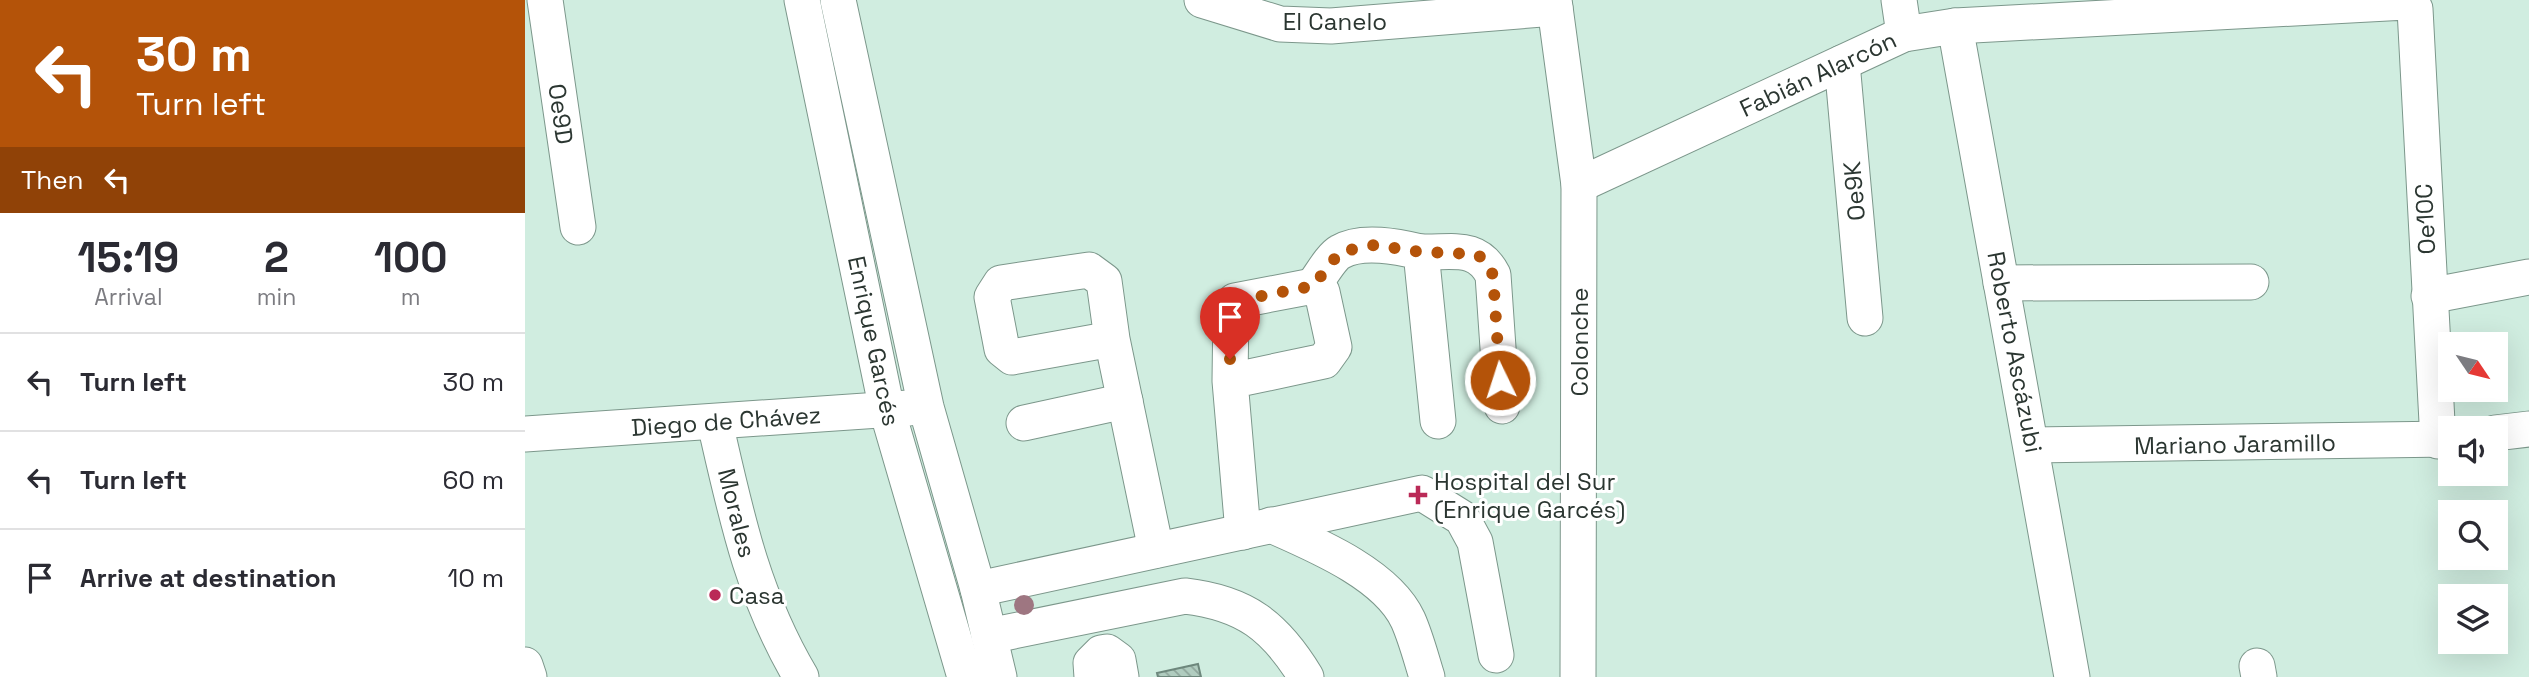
<!DOCTYPE html>
<html lang="en">
<head>
<meta charset="utf-8">
<style>
	:root { --surface:#fff; --page:#f2f2f3; --text:#2b2b33; --muted:#7c7c81; --line:#e1e1e2 }
	body { margin:0; font-family:"Space Grotesk",sans-serif; background:var(--page); color:var(--text); height:100vh; display:flex; flex-direction:column; font-size:26px; white-space:nowrap }
	* { box-sizing:border-box; margin:0 }
	p { font-size:23px; color:var(--muted) }
	.icon { flex:none; width:38px; height:38px; fill:none; stroke:currentColor; stroke-width:2; stroke-linecap:round; stroke-linejoin:round }
	.map { position:relative; flex:1; overflow:hidden }
	.details { display:flex; flex-direction:column; background:var(--surface); width:525px }
	.details>* { flex:none }
	.top-card { background:#b45309; color:#fff; overflow:hidden }
	.needle { width:46px; rotate:125deg }
	.tools { position:absolute; left:1913px; top:332px; display:grid; gap:14px }
	.tools a { display:grid; place-items:center; width:70px; height:70px; border-radius:0px; background:var(--surface); box-shadow:0 7px 28px #0002; font-size:35px }
	.pin { position:absolute; display:grid; place-items:center; width:60px; height:60px; color:#fff; margin:-72px -30px; border-radius:50% 50% 50% 0; rotate:-45deg; box-shadow:0 0 7px #0007 }
	.pin .icon { rotate:45deg }
	.me { position:absolute; width:77px; margin:-38px; rotate:356deg; stroke-linejoin:round; filter:drop-shadow(0 0 5px #0008) }
	.turn { display:flex; align-items:center; gap:24px; height:147px; padding:0 21px; font-size:32px }
	.turn .icon { width:91px; height:91px; stroke-width:2.5 }
	.turn b { display:block; font-size:49px; line-height:60px }
	.then { display:flex; align-items:center; height:66px; padding:0 21px; background:#0003; gap:14px; font-size:26px }
	.eta { display:flex; justify-content:space-evenly; align-items:center; height:119px; text-align:center }
	.eta b { font-size:42px; font-weight:700; line-height:49px }
	ul { padding:0; list-style:none }
	li { display:flex; align-items:center; gap:21px; height:98px; padding:0 21px; border-top:2px solid var(--line) }
	li div { flex:1 }
	li b { display:block; font-size:26px }
	li em { font-style:normal }
	main { display:flex; flex:1; min-height:0 }
	.map>svg:first-child { display:block }
	.building { fill:url(#building-back-hatch); stroke:#6d877c; stroke-width:2 }
	.lines { fill:none; stroke-linecap:round; stroke-linejoin:round }
	.minor-casing { stroke:#7c978b; stroke-width:37 }
	.minor { stroke:#fff; stroke-width:35 }
	.tree { fill:#9e7681 }
	.route { stroke:#b45309; stroke-width:12; stroke-dasharray:0 21.6 }
	.poi-dot { fill:#ba2a57; stroke:#fff; stroke-width:2.5 }
	.labels { text-anchor:middle; dominant-baseline:central; stroke-width:6; stroke-linejoin:round; paint-order:stroke }
	.street-label { font-size:24px; fill:#2b3631; stroke:#fff }
	.poi-label { font-size:24px; fill:#2b3631; stroke:#fff; text-anchor:start }
</style>
</head>
<body>
<main>
<section class="details">
<div class="top-card">
<div class="turn"><svg class="icon" aria-label="left" viewBox="0 0 24 24"><path d="M17 20v-9H6M10 6l-5 5 5 5"/></svg><div><b>30 m</b>Turn left</div></div>
<div class="then">Then<svg class="icon" aria-label="left" viewBox="0 0 24 24"><path d="M17 20v-9H6M10 6l-5 5 5 5"/></svg></div>
</div>
<div class="eta">
<div><b>15:19</b><p>Arrival</p></div>
<div><b>2</b><p>min</p></div>
<div><b>100</b><p>m</p></div>
</div>
<ul>
<li><svg class="icon" aria-label="left" viewBox="0 0 24 24"><path d="M17 20v-9H6M10 6l-5 5 5 5"/></svg><div><b>Turn left</b></div><em>30 m</em></li>
<li><svg class="icon" aria-label="left" viewBox="0 0 24 24"><path d="M17 20v-9H6M10 6l-5 5 5 5"/></svg><div><b>Turn left</b></div><em>60 m</em></li>
<li><svg class="icon" aria-label="arrive" viewBox="0 0 24 24"><path d="M6 21V4h12l-3 4 3 4H6"/></svg><div><b>Arrive at destination</b></div><em>10 m</em></li>
</ul>
</section>
<div class="map">
<svg width="2004" height="677" viewBox="0 0 2004 677">
	<defs>
		<pattern id="building-back-hatch" width="6" height="6" patternUnits="userSpaceOnUse" patternTransform="scale(1.75)"><rect width="6" height="6" fill="#b0ccbf"/><path d="M-1 5l2 2M0 0l6 6M5-1l2 2" fill="none" stroke="#8fa69c"/></pattern>
	</defs>
	<rect width="100%" height="100%" fill="#d0ede0"/>
	<path class="building" d="M 673,664 L 676,677 L 633,677 L 632,673 Z"/>
	<g class="lines">
		<g class="minor-casing">
			<g id="minor">
				<path d="M 20,0 L 53,227"/>
				<path d="M 277,0 L 362,410 L 440,677"/>
				<path d="M 313,0 L 401,407 L 453,589 L 474,677"/>
				<path d="M 677,0 L 755,24 L 806,26 L 1030,8"/>
				<path d="M 1029,0 L 1054,185 L 1053,677"/>
				<path d="M 1374,0 L 1379,34"/>
				<path d="M 1430,26 L 1547,677"/>
				<path d="M 1317,63 L 1340,318"/>
				<path d="M 1054,185 L 1379,34 L 1430,26 L 1881,2 L 1890,9 L 1913,441"/>
				<path d="M 896,252 C 928,253 952,244 968,275 L 977,406"/>
				<path d="M 1476,283 L 1726,282"/>
				<path d="M 788,286 C 795,277 806,257 815,252 C 837,239 874,247 896,252 L 913,421"/>
				<path d="M 1904,296 L 2004,277"/>
				<path d="M 587,339 L 487,357 L 477,349 L 467,297 L 476,283 L 564,270 L 579,281 L 587,339 L 631,550"/>
				<path d="M 705,381 L 799,361 L 809,347 L 797,292 L 788,286 L 710,301 L 706,307 L 705,381 L 718,532"/>
				<path d="M 190,423 C 211,515 227,594 276,677"/>
				<path d="M 499,423 L 600,401"/>
				<path d="M 1970,433 L 2004,429"/>
				<path d="M 0,434 L 384,408"/>
				<path d="M 1507,445 L 1925,439"/>
				<path d="M 746,525 C 789,544 862,574 883,620 C 891,638 896,658 902,677"/>
				<path d="M 453,589 L 897,493 L 937,518 L 950,542 L 971,655"/>
				<path d="M 464,636 L 660,596 C 720,603 750,626 781,677"/>
				<path d="M 0,665 L 4,677"/>
				<path d="M 1732,666 L 1734,677"/>
				<path d="M 567,677 L 566,663 L 576,653 L 582,652 L 593,660 L 596,677"/>
			</g>
		</g>
		<use href="#minor" class="minor"/>
	</g>
	<circle class="tree" cx="499" cy="605" r="10"/>
	<g class="lines">
		<path class="route" d="M 705,359 L 704,314 L 710,301 L 788,286 L 815,252 L 850,245 L 896,252 L 951,254 L 960,260 L 968,275 L 975,380"/>
	</g>
	<g class="poi-dot">
		<path d="M889.5 484.5h7v7h7v7h-7v7h-7v-7h-7v-7h7z"/>
		<circle cx="190" cy="595" r="7"/>
	</g>
	<g class="labels">
		<g class="street-label">
			<text x="810" y="21">El Canelo</text>
			<text transform="translate(1293 74) rotate(-25)">Fabián Alarcón</text>
			<text transform="translate(36 114) rotate(82)">Oe9D</text>
			<text transform="translate(1329 191) rotate(-95)">Oe9K</text>
			<text transform="translate(1900 219) rotate(-93)">Oe10C</text>
			<text transform="translate(349 341) rotate(78)">Enrique Garcés</text>
			<text transform="translate(1054 342) rotate(-90)">Colonche</text>
			<text transform="translate(1490 352) rotate(79)">Roberto Ascázubi</text>
			<text transform="translate(201 421) rotate(-4)">Diego de Chávez</text>
			<text transform="translate(1710 444) rotate(-1)">Mariano Jaramillo</text>
			<text transform="translate(212 513) rotate(76)">Morales</text>
		</g>
		<g class="poi-label">
			<text x="909" y="481">Hospital del Sur<tspan x="909" dy="28">(Enrique Garcés)</tspan></text>
			<text x="204" y="595">Casa</text>
		</g>
	</g>
</svg>
<div class="tools">
<a><svg class="needle" viewBox="-14 -14 28 28"><path d="M0-13l5 13h-10z" fill="#e53935"/><path d="M0 13l5-13h-10z" fill="#7c7c81"/></svg></a>
<a><svg class="icon" aria-label="sound" viewBox="0 0 24 24"><path d="M4 9h4l5-4v14l-5-4H4zM17 9q2 3 0 6"/></svg></a>
<a><svg class="icon" aria-label="search" viewBox="0 0 24 24"><circle cx="10" cy="10" r="6"/><path d="M15 15l6 6"/></svg></a>
<a><svg class="icon" aria-label="layers" viewBox="0 0 24 24"><path d="M12 4l9 5-9 5-9-5zM3 14l9 5 9-5"/></svg></a>
</div>
<div class="pin" style="left:705px;top:359px;background:#d93025"><svg class="icon" aria-label="arrive" viewBox="0 0 24 24"><path d="M6 21V4h12l-3 4 3 4H6"/></svg></div>
<svg class="me" style="left:975px;top:380px" viewBox="-20 -20 40 40"><circle r="17" fill="#b45309" stroke="#fff" stroke-width="3"/><path d="M0-11L8 9 0 5-8 9z" fill="#fff"/></svg>
</div>
</main>
</body>
</html>
